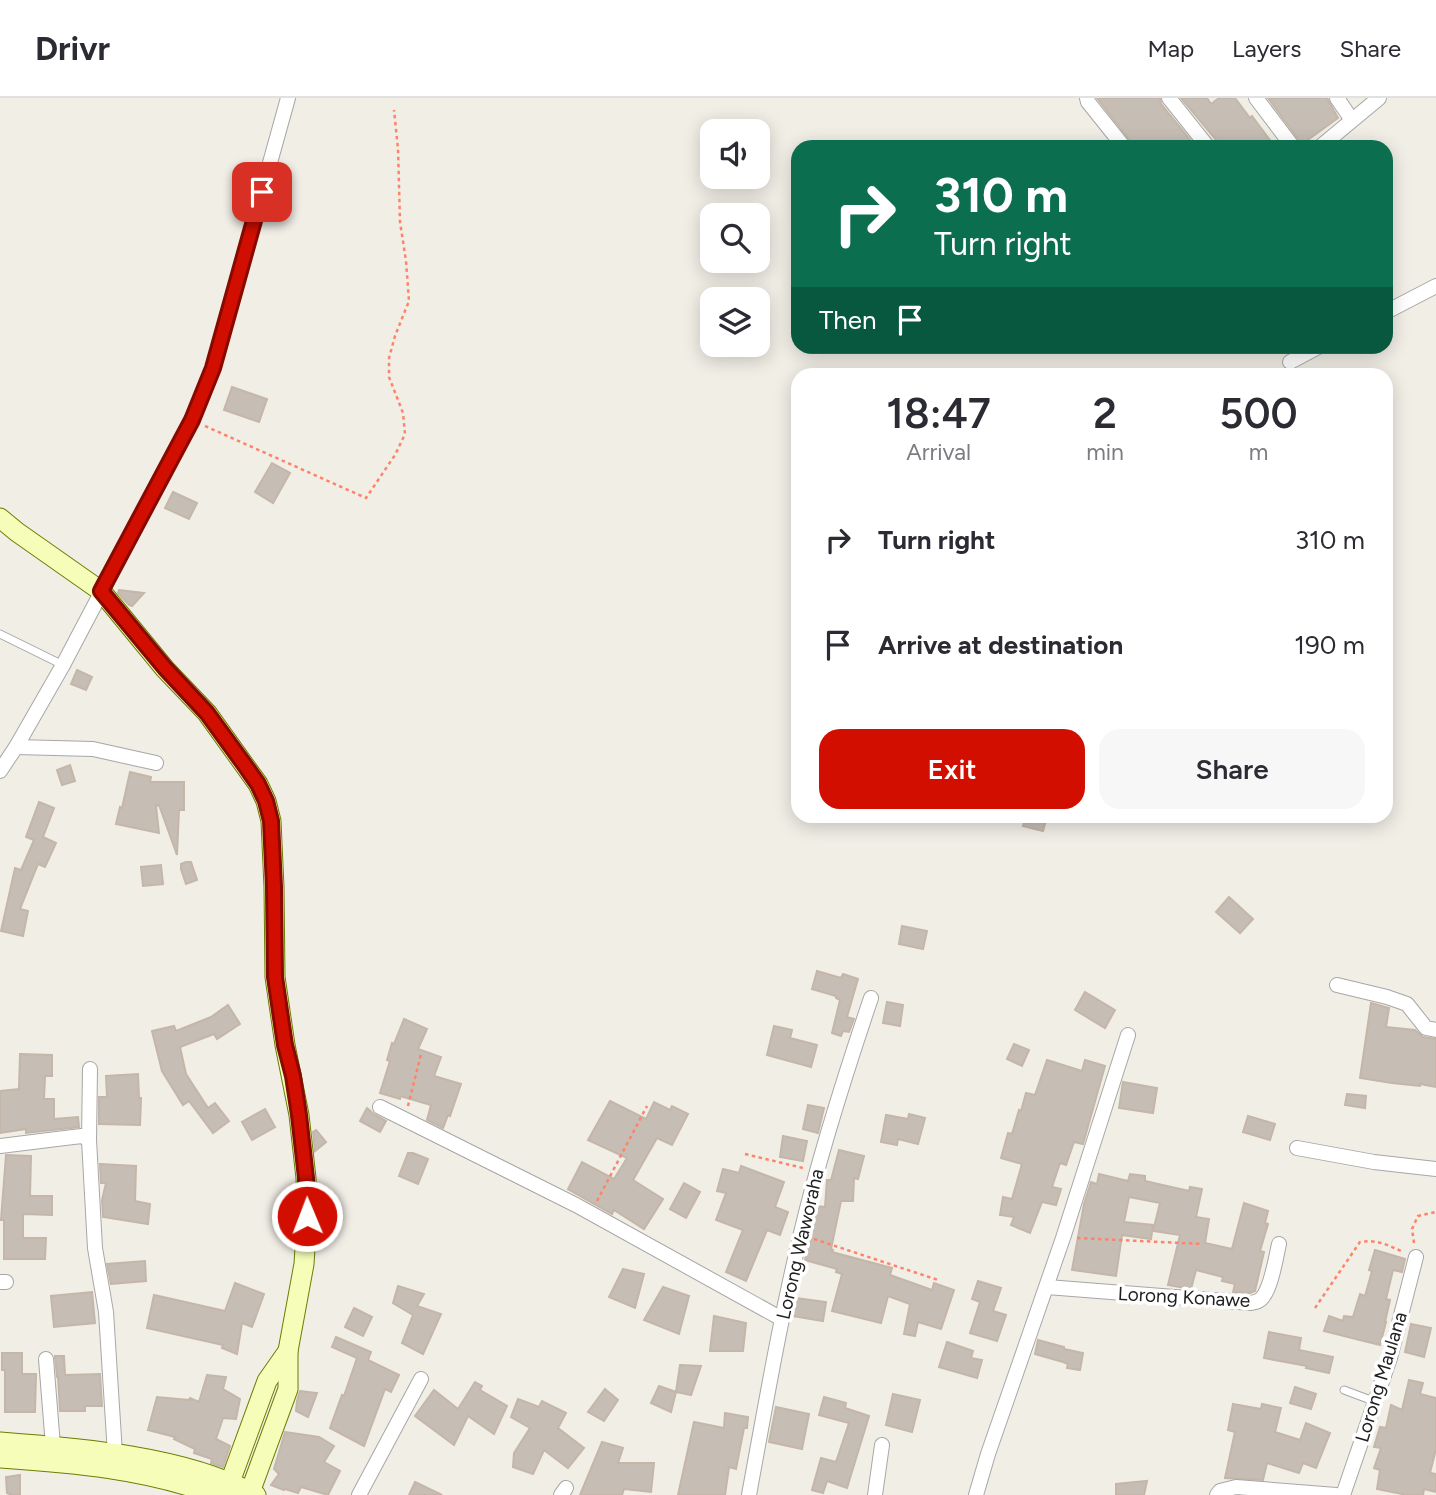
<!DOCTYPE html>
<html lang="en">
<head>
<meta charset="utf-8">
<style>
	:root { --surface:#fff; --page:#f7f7f7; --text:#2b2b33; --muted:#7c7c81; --line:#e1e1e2; --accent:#d10e00 }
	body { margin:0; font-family:Figtree,sans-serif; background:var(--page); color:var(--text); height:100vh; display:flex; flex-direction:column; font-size:26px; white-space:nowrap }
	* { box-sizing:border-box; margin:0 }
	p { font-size:23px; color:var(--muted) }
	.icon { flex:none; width:38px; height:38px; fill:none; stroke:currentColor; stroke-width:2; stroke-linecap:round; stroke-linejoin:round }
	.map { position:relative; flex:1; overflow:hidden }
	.drawer { position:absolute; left:791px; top:270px; width:602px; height:455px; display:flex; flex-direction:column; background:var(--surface); border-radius:21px; box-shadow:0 4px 18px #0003 }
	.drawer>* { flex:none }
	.banner { position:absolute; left:791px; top:42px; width:602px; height:214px; border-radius:21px; box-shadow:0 4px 18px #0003; background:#0b6e4f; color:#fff; overflow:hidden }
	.fabs { position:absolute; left:700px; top:21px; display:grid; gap:14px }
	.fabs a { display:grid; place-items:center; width:70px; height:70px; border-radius:14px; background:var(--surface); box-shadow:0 4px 18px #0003; font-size:35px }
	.pin { position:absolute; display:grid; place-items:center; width:60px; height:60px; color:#fff; margin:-30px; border-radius:14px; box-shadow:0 4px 10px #0006 }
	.me { position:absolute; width:77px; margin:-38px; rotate:359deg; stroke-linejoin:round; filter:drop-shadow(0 0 5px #0008) }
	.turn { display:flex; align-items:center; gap:24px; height:147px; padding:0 28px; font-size:32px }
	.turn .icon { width:91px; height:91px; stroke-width:2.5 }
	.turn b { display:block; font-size:49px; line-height:60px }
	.then { display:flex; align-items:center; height:66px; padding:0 28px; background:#0003; gap:14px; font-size:26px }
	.eta { display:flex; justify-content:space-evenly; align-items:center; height:119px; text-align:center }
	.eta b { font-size:42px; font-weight:600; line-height:49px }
	.cta { display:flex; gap:14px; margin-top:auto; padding:14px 28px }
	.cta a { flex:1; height:80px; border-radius:21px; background:var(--accent); color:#fff; font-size:28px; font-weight:600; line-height:80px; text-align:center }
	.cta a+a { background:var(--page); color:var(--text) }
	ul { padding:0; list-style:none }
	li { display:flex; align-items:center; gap:21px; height:105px; padding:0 28px }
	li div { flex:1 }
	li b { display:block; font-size:26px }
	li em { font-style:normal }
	header { display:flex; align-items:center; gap:42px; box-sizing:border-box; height:98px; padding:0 35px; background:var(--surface); border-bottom:2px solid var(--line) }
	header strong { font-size:33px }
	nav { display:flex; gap:38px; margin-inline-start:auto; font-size:24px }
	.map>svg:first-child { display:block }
	.building { fill:#c6beb5; stroke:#c4b6a8; stroke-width:2 }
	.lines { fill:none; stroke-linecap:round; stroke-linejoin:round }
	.service-casing { stroke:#a7a7a7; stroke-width:9 }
	.minor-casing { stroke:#a7a7a7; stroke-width:16 }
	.secondary-casing { stroke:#697f00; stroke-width:21 }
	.path { stroke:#ff836a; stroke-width:2.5; stroke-dasharray:3.5 3.5; stroke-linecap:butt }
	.service { stroke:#fff; stroke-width:7 }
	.minor { stroke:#fff; stroke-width:14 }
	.secondary { stroke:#f5fdb8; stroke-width:19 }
	.route-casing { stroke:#880900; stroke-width:18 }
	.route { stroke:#d10e00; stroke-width:12 }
	.labels { text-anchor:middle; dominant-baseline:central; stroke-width:7; stroke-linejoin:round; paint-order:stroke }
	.street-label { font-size:19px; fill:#202020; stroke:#fff }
</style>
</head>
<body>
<header>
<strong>Drivr</strong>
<nav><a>Map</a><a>Layers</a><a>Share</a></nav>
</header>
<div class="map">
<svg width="1436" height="1397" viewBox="0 0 1436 1397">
	<rect width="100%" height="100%" fill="#f1eee6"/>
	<g class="building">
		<path d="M 1097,0 L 1160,0 L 1161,6 L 1196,49 L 1135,49 Z"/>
		<path d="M 1181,0 L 1207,0 L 1211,6 L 1219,0 L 1235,0 L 1250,20 L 1252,18 L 1275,49 L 1222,49 Z"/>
		<path d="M 1268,0 L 1327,0 L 1338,20 L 1302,46 Z"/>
		<path d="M 232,289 L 267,301 L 259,324 L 224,312 Z"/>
		<path d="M 272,365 L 290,375 L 273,405 L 255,394 Z"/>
		<path d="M 173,394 L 197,405 L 189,421 L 165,410 Z"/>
		<path d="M 119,492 L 144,495 L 132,508 L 129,507 L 118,495 Z"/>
		<path d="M 77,572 L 92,579 L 86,592 L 71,586 Z"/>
		<path d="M 70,667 L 75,683 L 62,687 L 57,672 Z"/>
		<path d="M 130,674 L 151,679 L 150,684 L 184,684 L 184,712 L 179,712 L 177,757 L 159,707 L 156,708 L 159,735 L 116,726 L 120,709 L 122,710 Z"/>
		<path d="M 39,704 L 54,710 L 43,739 L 56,745 L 45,769 L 38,766 L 20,811 L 28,813 L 23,838 L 1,833 L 15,770 L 21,772 L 34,742 L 26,739 Z"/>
		<path d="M 1026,718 L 1047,718 L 1043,733 L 1023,728 Z"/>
		<path d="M 186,764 L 191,764 L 197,782 L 186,786 L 181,771 L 181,766 Z"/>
		<path d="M 161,767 L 163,786 L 143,788 L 141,769 Z"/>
		<path d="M 1229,799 L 1253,821 L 1240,835 L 1216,814 Z"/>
		<path d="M 902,828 L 927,833 L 923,851 L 899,846 Z"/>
		<path d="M 817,873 L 841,880 L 843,876 L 858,881 L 847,919 L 854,921 L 849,934 L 843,933 L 841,938 L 832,935 L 840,902 L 836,900 L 836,898 L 812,891 Z"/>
		<path d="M 1085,894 L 1115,912 L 1105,930 L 1075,912 Z"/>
		<path d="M 887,904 L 903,907 L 900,928 L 883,925 Z"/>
		<path d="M 1371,905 L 1389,910 L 1386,929 L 1415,932 L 1423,939 L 1436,941 L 1436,989 L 1420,986 L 1420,988 L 1392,985 L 1360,980 Z"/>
		<path d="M 228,907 L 240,926 L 217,941 L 214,936 L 180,949 L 186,976 L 208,1010 L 215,1005 L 229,1023 L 213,1035 L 189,1003 L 183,1007 L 162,973 L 152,933 L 174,928 L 176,933 L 211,919 Z"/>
		<path d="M 404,921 L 427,931 L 418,951 L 441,959 L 434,978 L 461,986 L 450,1018 L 448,1017 L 443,1030 L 427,1022 L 431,1007 L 400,998 L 400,1001 L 380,995 L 390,963 L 387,962 L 392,945 L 394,946 Z"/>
		<path d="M 774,928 L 792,932 L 790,940 L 817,947 L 811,969 L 767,957 Z"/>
		<path d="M 1014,946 L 1029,952 L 1022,968 L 1007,961 Z"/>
		<path d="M 20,956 L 52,957 L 52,978 L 45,978 L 44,1001 L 54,1001 L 54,1021 L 78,1019 L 79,1029 L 26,1035 L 26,1031 L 0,1035 L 0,993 L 19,991 Z"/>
		<path d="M 1047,962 L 1082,973 L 1085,962 L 1105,968 L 1083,1046 L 1074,1044 L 1066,1067 L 1060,1065 L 1052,1089 L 1061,1091 L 1056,1107 L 1042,1104 L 1030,1135 L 1011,1127 L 1014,1119 L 1000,1117 L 1003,1099 L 1012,1101 L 1022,1066 L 1001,1060 L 1008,1035 L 1012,1036 L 1019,1012 L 1021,1013 L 1026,995 L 1035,997 Z"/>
		<path d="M 138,976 L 139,1000 L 141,1000 L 140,1027 L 99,1026 L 99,999 L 107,999 L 106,978 Z"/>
		<path d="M 1123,984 L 1157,990 L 1153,1015 L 1119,1010 Z"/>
		<path d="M 1347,996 L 1366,998 L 1365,1010 L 1345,1007 Z"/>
		<path d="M 610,1003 L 646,1021 L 654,1004 L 670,1012 L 672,1008 L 688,1016 L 672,1047 L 657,1040 L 633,1082 L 663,1101 L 644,1131 L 614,1112 L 612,1116 L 568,1091 L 582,1064 L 614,1081 L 627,1060 L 588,1042 Z"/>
		<path d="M 808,1007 L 824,1010 L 818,1035 L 803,1031 Z"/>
		<path d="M 367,1010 L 375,1017 L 386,1023 L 380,1034 L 360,1023 Z"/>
		<path d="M 265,1011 L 275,1029 L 252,1042 L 242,1024 Z"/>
		<path d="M 909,1016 L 925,1020 L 918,1046 L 898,1041 L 897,1047 L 881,1044 L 886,1017 L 908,1021 Z"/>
		<path d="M 1248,1018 L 1275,1026 L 1270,1042 L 1243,1034 Z"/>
		<path d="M 316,1032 L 326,1044 L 315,1053 L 313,1034 Z"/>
		<path d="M 783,1038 L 807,1043 L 803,1063 L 780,1059 Z"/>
		<path d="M 839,1052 L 864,1058 L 858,1081 L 854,1080 L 853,1103 L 841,1103 L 831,1151 L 833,1152 L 832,1154 L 892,1170 L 890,1177 L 932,1192 L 934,1185 L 954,1192 L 941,1231 L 918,1224 L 915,1238 L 904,1236 L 910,1206 L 888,1198 L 881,1225 L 832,1213 L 842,1176 L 836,1174 L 837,1171 L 805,1162 L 818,1108 L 825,1109 L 827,1082 L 831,1082 Z"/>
		<path d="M 408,1055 L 413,1055 L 428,1061 L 418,1086 L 399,1078 Z"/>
		<path d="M 6,1057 L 31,1058 L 30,1098 L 52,1098 L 52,1117 L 23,1116 L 23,1140 L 46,1140 L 45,1161 L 4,1161 L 4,1122 L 1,1122 Z"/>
		<path d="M 100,1066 L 136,1068 L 135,1103 L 150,1106 L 148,1126 L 103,1119 L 102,1102 L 106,1085 L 101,1085 Z"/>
		<path d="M 741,1068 L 784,1084 L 775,1109 L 788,1114 L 780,1137 L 767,1132 L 746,1183 L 726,1174 L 743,1132 L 716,1122 L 726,1095 L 717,1093 L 723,1071 L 739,1075 Z"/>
		<path d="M 1099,1076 L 1128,1083 L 1130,1076 L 1145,1078 L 1145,1083 L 1189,1093 L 1190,1089 L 1202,1091 L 1196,1119 L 1209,1121 L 1205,1145 L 1232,1151 L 1244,1105 L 1268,1113 L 1265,1125 L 1268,1126 L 1260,1153 L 1264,1154 L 1255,1193 L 1250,1195 L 1233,1194 L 1235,1186 L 1222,1183 L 1223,1179 L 1196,1172 L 1191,1191 L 1168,1187 L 1180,1137 L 1153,1133 L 1160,1105 L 1129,1099 L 1124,1124 L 1153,1127 L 1151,1141 L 1122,1137 L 1116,1178 L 1072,1172 L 1084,1106 L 1091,1084 L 1097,1086 Z"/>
		<path d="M 684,1085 L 700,1094 L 686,1120 L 670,1111 Z"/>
		<path d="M 1375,1152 L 1405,1161 L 1402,1174 L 1393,1172 L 1386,1201 L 1390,1202 L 1385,1224 L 1386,1224 L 1380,1247 L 1324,1233 L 1329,1218 L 1343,1223 L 1344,1218 L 1353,1219 L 1360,1196 L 1365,1198 L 1372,1173 L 1369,1172 Z"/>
		<path d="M 145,1163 L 146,1183 L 111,1186 L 107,1166 Z"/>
		<path d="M 623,1171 L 644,1176 L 635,1210 L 609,1199 Z"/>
		<path d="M 978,1183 L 1001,1190 L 993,1213 L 1006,1217 L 997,1243 L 970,1235 L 980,1204 L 972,1201 Z"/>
		<path d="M 235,1185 L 264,1196 L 252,1229 L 242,1225 L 237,1256 L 222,1250 L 223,1247 L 147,1230 L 154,1197 L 225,1213 Z"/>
		<path d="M 398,1188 L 424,1196 L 417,1208 L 441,1216 L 423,1256 L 402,1245 L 413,1217 L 393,1205 Z"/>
		<path d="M 663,1189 L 689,1198 L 679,1236 L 644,1222 Z"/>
		<path d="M 92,1194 L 95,1225 L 54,1229 L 51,1198 Z"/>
		<path d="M 796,1200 L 826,1204 L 823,1223 L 792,1218 Z"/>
		<path d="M 354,1210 L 372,1219 L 363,1238 L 345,1229 Z"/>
		<path d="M 714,1218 L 746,1225 L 743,1253 L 710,1253 Z"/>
		<path d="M 1411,1226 L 1431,1230 L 1424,1259 L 1405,1254 Z"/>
		<path d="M 1269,1234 L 1301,1240 L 1299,1252 L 1333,1259 L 1329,1275 L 1306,1270 L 1307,1268 L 1264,1260 Z"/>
		<path d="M 336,1239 L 371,1254 L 368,1262 L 399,1277 L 391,1294 L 385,1291 L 364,1348 L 330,1330 L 342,1297 L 344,1298 L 357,1260 L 332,1249 Z"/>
		<path d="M 1038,1242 L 1064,1249 L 1064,1251 L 1083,1255 L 1080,1272 L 1067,1270 L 1068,1266 L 1063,1264 L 1035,1256 Z"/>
		<path d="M 947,1244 L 973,1253 L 971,1260 L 982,1262 L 977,1280 L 939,1269 Z"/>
		<path d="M 2,1255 L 22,1255 L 22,1276 L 36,1276 L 35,1314 L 5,1314 L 5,1272 L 2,1272 Z"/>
		<path d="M 55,1258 L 64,1258 L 65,1277 L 100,1276 L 102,1308 L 85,1308 L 85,1313 L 60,1313 L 58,1279 L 57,1279 Z"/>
		<path d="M 680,1267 L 701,1268 L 691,1297 L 676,1294 Z"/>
		<path d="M 207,1277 L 226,1279 L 223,1291 L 240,1301 L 236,1321 L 223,1320 L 216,1341 L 230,1348 L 223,1369 L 211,1365 L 212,1361 L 194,1355 L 195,1351 L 174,1341 L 175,1339 L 148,1332 L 157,1299 L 189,1302 L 190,1300 L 199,1304 Z"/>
		<path d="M 1409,1282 L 1423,1285 L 1420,1296 L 1436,1300 L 1436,1351 L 1430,1375 L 1436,1376 L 1436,1394 L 1424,1391 L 1423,1397 L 1407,1397 L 1377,1391 L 1380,1372 L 1374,1370 L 1381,1350 L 1374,1349 L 1380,1329 L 1386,1330 L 1391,1307 L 1402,1312 Z"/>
		<path d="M 475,1284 L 482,1288 L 480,1292 L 507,1308 L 494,1336 L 468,1318 L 454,1347 L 415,1318 L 434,1292 L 458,1311 Z"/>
		<path d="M 659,1288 L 676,1294 L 671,1314 L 651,1305 Z"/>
		<path d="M 1295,1289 L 1316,1296 L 1311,1311 L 1290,1305 Z"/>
		<path d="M 605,1291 L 618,1302 L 604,1323 L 588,1314 Z"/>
		<path d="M 300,1293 L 317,1295 L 308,1319 L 296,1313 L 297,1303 Z"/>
		<path d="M 893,1296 L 920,1302 L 912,1334 L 886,1327 Z"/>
		<path d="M 824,1299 L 846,1305 L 845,1310 L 869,1318 L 847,1390 L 827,1383 L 823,1395 L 812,1392 L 821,1360 L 836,1364 L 849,1325 L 819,1317 Z"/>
		<path d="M 518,1301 L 539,1309 L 542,1303 L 566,1315 L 558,1330 L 584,1350 L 568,1370 L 544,1352 L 533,1376 L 513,1369 L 514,1355 L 530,1330 L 511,1319 Z"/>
		<path d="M 1233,1306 L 1261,1311 L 1262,1306 L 1281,1310 L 1275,1334 L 1300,1342 L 1306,1325 L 1330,1335 L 1316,1370 L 1303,1365 L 1299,1375 L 1267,1365 L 1263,1382 L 1225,1380 L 1235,1334 L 1228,1332 Z"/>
		<path d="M 776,1309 L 809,1316 L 802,1351 L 769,1344 Z"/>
		<path d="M 725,1315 L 748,1319 L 747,1330 L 744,1330 L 736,1371 L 729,1369 L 725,1397 L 678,1397 L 694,1324 L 724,1330 Z"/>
		<path d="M 285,1334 L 319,1339 L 334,1348 L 324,1364 L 340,1373 L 328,1397 L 301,1389 L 298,1395 L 285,1391 L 284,1392 L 271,1387 L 279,1376 L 274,1371 Z"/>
		<path d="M 602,1344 L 623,1350 L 618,1365 L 654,1365 L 651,1394 L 624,1391 L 622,1397 L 580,1397 Z"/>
		<path d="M 20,1377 L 20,1397 L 12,1397 L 7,1395 L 6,1379 Z"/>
		<path d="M 1147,1383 L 1144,1397 L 1116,1397 L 1116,1386 Z"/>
		<path d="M 415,1384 L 442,1397 L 409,1397 Z"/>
	</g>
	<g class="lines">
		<g class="service-casing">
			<g id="service">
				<path d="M 0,536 L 63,567"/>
				<path d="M 1344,1292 L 1376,1304"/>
			</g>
		</g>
		<g class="minor-casing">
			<g id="minor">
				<path d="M 1087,0 L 1088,4 L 1124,49"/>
				<path d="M 1169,0 L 1208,49"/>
				<path d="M 1256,0 L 1293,49"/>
				<path d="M 1337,0 L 1352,22"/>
				<path d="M 1320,49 L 1379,0"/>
				<path d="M 1386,214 L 1436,188"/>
				<path d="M 1290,264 L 1320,248"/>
				<path d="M 16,649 L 93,651 L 156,665"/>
				<path d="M 0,673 L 16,649 L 63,567 L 192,322 L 213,270 L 288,0"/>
				<path d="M 1337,887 L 1387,899 L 1407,906 L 1426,930 L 1436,932"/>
				<path d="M 90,971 L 89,1042 L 95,1150 L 106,1214 L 115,1356"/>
				<path d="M 380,1009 L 576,1107 L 782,1221"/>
				<path d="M 0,1048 L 73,1039 L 82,1038 L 89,1042"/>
				<path d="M 1297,1050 L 1374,1064 L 1436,1071"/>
				<path d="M 0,1184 L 6,1184"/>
				<path d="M 1047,1189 L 1251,1205 C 1255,1204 1258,1204 1261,1201 C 1271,1192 1276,1159 1279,1146"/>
				<path d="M 46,1261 L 53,1348"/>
				<path d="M 359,1397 L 421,1281"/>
				<path d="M 561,1397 L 566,1390"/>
				<path d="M 749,1397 C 765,1310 780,1222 801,1135 C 820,1055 845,977 871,900"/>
				<path d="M 875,1397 L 882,1347"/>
				<path d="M 976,1397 L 988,1356 L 1063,1140 L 1128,937"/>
				<path d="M 1217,1397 L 1220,1393 L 1236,1389 L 1336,1397"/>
				<path d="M 1343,1397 L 1390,1260 L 1416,1159"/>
			</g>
		</g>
		<g class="secondary-casing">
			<g id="secondary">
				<path d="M 0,420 L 17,434 L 101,493 L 165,571 L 207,615 L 258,686 L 266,703 L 271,723 L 274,789 L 275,879 L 285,947 L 299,1017 L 306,1080 L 307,1118 L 304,1166 L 288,1253 L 288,1291 L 249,1397"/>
				<path d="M 0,1344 C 80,1350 186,1358 256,1397"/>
				<path d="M 0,1360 C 73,1365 146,1371 215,1397"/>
				<path d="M 226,1395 L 267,1283 L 288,1253"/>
			</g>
		</g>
		<g class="path">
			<path d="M 205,328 L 366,400 L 395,357 L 405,336 L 403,315 L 389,279 L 389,260 L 395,238 L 409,203 L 406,163 L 400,124 L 398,51 L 394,12"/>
			<path d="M 408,1008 L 421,956"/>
			<path d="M 745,1056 L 803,1070"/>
			<path d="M 597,1103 L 647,1008"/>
			<path d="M 1077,1140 L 1202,1146"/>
			<path d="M 814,1141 L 938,1182"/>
			<path d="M 1414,1145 L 1412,1131 L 1418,1118 L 1436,1114"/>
			<path d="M 1315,1210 L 1360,1144 C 1376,1141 1388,1147 1403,1154"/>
		</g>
		<use href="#service" class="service"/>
		<use href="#minor" class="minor"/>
		<use href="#secondary" class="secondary"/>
	</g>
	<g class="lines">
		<g class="route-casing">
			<path id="route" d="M 262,94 L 213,270 L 192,322 L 101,493 L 165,570 L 207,615 L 244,666 L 258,686 L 266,703 L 271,723 L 274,789 L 275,879 L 285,947 L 293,978 L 299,1017 L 306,1080 L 307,1118"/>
		</g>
		<use href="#route" class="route"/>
	</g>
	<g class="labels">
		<g class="street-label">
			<text transform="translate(800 1146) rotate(-77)">Lorong Waworaha</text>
			<text transform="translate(1184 1199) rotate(3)">Lorong Konawe</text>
			<text transform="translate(1381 1279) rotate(-73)">Lorong Maulana</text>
		</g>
	</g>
</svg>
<div class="fabs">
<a><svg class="icon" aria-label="sound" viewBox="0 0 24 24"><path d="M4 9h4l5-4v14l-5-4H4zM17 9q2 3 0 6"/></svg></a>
<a><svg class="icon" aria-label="search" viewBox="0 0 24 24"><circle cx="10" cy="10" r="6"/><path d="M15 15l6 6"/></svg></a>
<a><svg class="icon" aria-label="layers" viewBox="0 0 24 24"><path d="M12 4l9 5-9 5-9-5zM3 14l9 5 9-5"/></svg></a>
</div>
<div class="pin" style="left:262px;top:94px;background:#d93025"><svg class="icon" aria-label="arrive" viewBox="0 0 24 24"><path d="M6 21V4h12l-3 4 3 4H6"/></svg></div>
<svg class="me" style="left:307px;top:1118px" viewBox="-20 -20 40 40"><circle r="17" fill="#d10e00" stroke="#fff" stroke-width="3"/><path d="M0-11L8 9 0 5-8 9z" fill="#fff"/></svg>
<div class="banner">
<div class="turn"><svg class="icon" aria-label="right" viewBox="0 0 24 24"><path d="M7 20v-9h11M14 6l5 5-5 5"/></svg><div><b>310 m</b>Turn right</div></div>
<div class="then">Then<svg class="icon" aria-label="arrive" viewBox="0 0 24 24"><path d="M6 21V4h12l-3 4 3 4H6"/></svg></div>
</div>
<section class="drawer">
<div class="eta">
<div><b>18:47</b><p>Arrival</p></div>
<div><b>2</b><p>min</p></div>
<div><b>500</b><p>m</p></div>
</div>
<ul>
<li><svg class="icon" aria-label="right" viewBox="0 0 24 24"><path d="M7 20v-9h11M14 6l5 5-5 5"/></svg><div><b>Turn right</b></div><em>310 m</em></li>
<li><svg class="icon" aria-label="arrive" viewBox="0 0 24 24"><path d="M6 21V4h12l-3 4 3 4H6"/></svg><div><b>Arrive at destination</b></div><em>190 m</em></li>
</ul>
<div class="cta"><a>Exit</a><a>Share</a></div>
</section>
</div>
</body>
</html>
